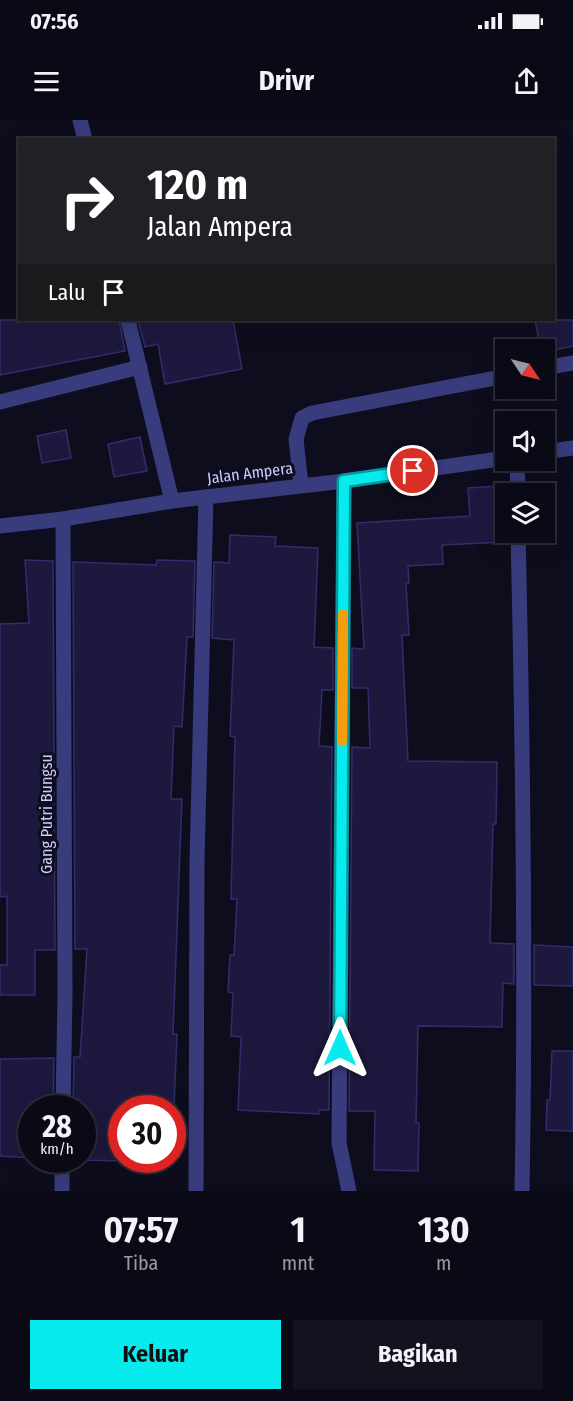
<!DOCTYPE html>
<html lang="id">
<head>
<meta charset="utf-8">
<style>
	:root { --surface:#0a0a16; --page:#13131f; --text:#f1f3f6; --muted:#999aa1; --line:#2a2b35; --accent:#07ebee }
	body { margin:0; font-family:"Fira Sans Condensed",sans-serif; background:var(--page); color:var(--text); height:100vh; display:flex; flex-direction:column; font-size:22px; white-space:nowrap }
	* { box-sizing:border-box; margin:0 }
	p { font-size:20px; color:var(--muted) }
	.icon { flex:none; width:33px; height:33px; fill:none; stroke:currentColor; stroke-width:2; stroke-linecap:round; stroke-linejoin:round }
	.map { position:relative; height:1071px; overflow:hidden }
	.sheet { display:flex; flex-direction:column; background:var(--surface); flex:1 }
	.sheet>* { flex:none }
	.top-card { position:absolute; left:18px; top:18px; width:537px; height:183px; border-radius:0px; box-shadow:0 6px 24px #0002,0 0 0 2px var(--line); background:#202124; color:#fff; overflow:hidden }
	.needle { width:39px; rotate:125deg }
	.buttons { position:absolute; left:495px; top:219px; display:grid; gap:12px }
	.buttons a { display:grid; place-items:center; width:60px; height:60px; border-radius:0px; background:var(--surface); box-shadow:0 6px 24px #0002,0 0 0 2px var(--line); font-size:30px }
	.speed { position:absolute; left:18px; top:975px; display:flex; gap:12px; font-size:30px; font-weight:700; text-align:center }
	.speed>* { display:grid; place-content:center; width:78px; height:78px; border-radius:50%; background:var(--surface); box-shadow:0 6px 24px #0002,0 0 0 2px var(--line); line-height:1 }
	.speed small { font-size:15px; font-weight:400 }
	.speed .limit { border:9px solid #d22; background:#fff; color:#111 }
	.pin { position:absolute; display:grid; place-items:center; width:51px; height:51px; color:#fff; margin:-26px; border:3px solid #fff; border-radius:50%; box-shadow:0 2px 6px #0007 }
	.me { position:absolute; width:66px; margin:-33px; rotate:0deg; stroke-linejoin:round; filter:drop-shadow(0 0 4px #0008) }
	.turn { display:flex; align-items:center; gap:21px; height:126px; padding:0 30px; font-size:27px }
	.turn .icon { width:78px; height:78px; stroke-width:2.5 }
	.turn b { display:block; font-size:42px; line-height:51px }
	.then { display:flex; align-items:center; height:57px; padding:0 30px; background:#0003; gap:12px; font-size:22px }
	.eta { display:flex; justify-content:space-evenly; align-items:center; height:102px; text-align:center }
	.eta b { font-size:36px; font-weight:700; line-height:42px }
	.action { display:flex; gap:12px; margin-top:auto; padding:12px 30px }
	.action a { flex:1; height:69px; border-radius:0px; background:var(--accent); color:#111; font-size:24px; font-weight:700; line-height:69px; text-align:center }
	.action a+a { background:var(--page); color:var(--text) }
	.status { display:flex; justify-content:space-between; align-items:center; height:42px; padding:0 30px; background:var(--surface); direction:ltr }
	.status svg { height:16px; fill:currentColor }
	header { display:flex; justify-content:space-between; align-items:center; height:78px; padding:0 30px; background:var(--surface); font-size:27px; font-weight:700 }
	.map>svg:first-child { display:block }
	.building { fill:#1d193e; stroke:#332c6a; stroke-width:1.5 }
	.lines { fill:none; stroke-linecap:round; stroke-linejoin:round }
	.lane { stroke:#393c7c; stroke-width:15 }
	.street { stroke:#393c7c; stroke-width:15 }
	.route-casing { stroke:#05999b; stroke-width:15 }
	.route { stroke:#07ebee; stroke-width:10 }
	.slow { stroke:#f59e0b; stroke-width:10 }
	.labels { text-anchor:middle; dominant-baseline:central; stroke-width:6; stroke-linejoin:round; paint-order:stroke }
	.street-label { font-size:16px; fill:#cccbfe; stroke:#0e0d1e }
</style>
</head>
<body>
<div class="status"><b>07:56</b><svg viewBox="0 0 49 12"><path d="M0 12V9h3v3zM5 12V6h3v6zM10 12V3h3v9zM15 12V0h3v12zM26 1h20v11H26zM47 4h2v5h-2z"/></svg></div>
<header><svg class="icon" aria-label="menu" viewBox="0 0 24 24"><path d="M4 6h16M4 12h16M4 18h16"/></svg>Drivr<svg class="icon" aria-label="share" viewBox="0 0 24 24"><path d="M12 15V3M7 8l5-5 5 5M5 13v7h14v-7"/></svg></header>
<div class="map">
<svg width="573" height="1071" viewBox="0 0 573 1071">
	<rect width="100%" height="100%" fill="#0e0d1e"/>
	<g class="building">
		<path d="M 0,200 L 119,200 L 125,231 L 0,255 Z"/>
		<path d="M 138,200 L 233,200 L 242,249 L 165,264 L 158,224 L 145,227 Z"/>
		<path d="M 535,200 L 573,200 L 573,226 L 544,232 L 544,230 L 541,230 Z"/>
		<path d="M 66,310 L 71,338 L 42,343 L 37,316 Z"/>
		<path d="M 140,317 L 147,351 L 114,357 L 108,324 Z"/>
		<path d="M 500,366 L 503,422 L 442,425 L 443,444 L 408,446 L 409,463 L 406,463 L 409,515 L 402,515 L 408,641 L 497,642 L 496,704 L 493,704 L 490,823 L 514,824 L 514,864 L 503,863 L 502,907 L 418,906 L 416,1003 L 419,1003 L 418,1051 L 374,1050 L 375,991 L 349,991 L 352,627 L 370,628 L 368,568 L 352,568 L 352,528 L 364,529 L 357,403 L 470,396 L 468,368 Z"/>
		<path d="M 230,415 L 276,417 L 275,426 L 318,428 L 314,527 L 333,528 L 333,570 L 322,570 L 319,626 L 332,627 L 329,990 L 319,990 L 319,994 L 238,990 L 241,917 L 231,916 L 233,873 L 228,872 L 230,835 L 234,835 L 237,779 L 231,779 L 235,617 L 230,616 L 234,520 L 212,518 L 214,442 L 229,443 Z"/>
		<path d="M 25,440 L 53,441 L 55,830 L 35,830 L 35,875 L 0,875 L 0,845 L 7,845 L 7,776 L 0,777 L 0,504 L 29,503 Z"/>
		<path d="M 157,440 L 195,441 L 193,517 L 187,517 L 182,607 L 174,606 L 171,679 L 182,679 L 173,914 L 177,914 L 174,988 L 122,988 L 122,1041 L 82,1040 L 82,988 L 73,988 L 74,937 L 80,937 L 87,829 L 75,829 L 73,442 L 156,445 Z"/>
		<path d="M 534,825 L 573,827 L 573,866 L 534,865 Z"/>
		<path d="M 552,931 L 573,931 L 573,1011 L 546,1010 L 547,980 L 550,980 Z"/>
		<path d="M 54,938 L 53,988 L 32,988 L 32,1038 L 0,1036 L 0,939 Z"/>
	</g>
	<g class="lines">
		<path class="lane" d="M 0,282 L 140,247"/>
		<g class="street">
			<path d="M 80,0 L 85,20"/>
			<path d="M 128,200 L 172,381"/>
			<path d="M 544,248 L 573,243"/>
			<path d="M 544,332 L 573,328"/>
			<path d="M 517,340 L 518,374"/>
			<path d="M 344,361 L 339,1023 L 349,1071"/>
			<path d="M 301,365 L 296,319 L 302,298 L 312,293 L 506,256"/>
			<path d="M 63,399 L 65,874 L 63,988"/>
			<path d="M 0,406 L 63,399 L 172,381 L 344,361 L 506,338"/>
			<path d="M 518,412 C 523,632 526,851 522,1071"/>
			<path d="M 62,1071 L 62,1040"/>
			<path d="M 196,1071 L 197,742 L 206,377"/>
		</g>
	</g>
	<g class="lines">
		<g class="route-casing">
			<path id="route" d="M 340,928 L 344,361 L 413,351"/>
		</g>
		<use href="#route" class="route"/>
		<path class="slow" d="M 342,621 L 343,494"/>
	</g>
	<g class="labels">
		<g class="street-label">
			<text transform="translate(250 353) rotate(-7)">Jalan Ampera</text>
			<text transform="translate(46 694) rotate(-90)">Gang Putri Bungsu</text>
		</g>
	</g>
</svg>
<div class="buttons">
<a><svg class="needle" viewBox="-14 -14 28 28"><path d="M0-13l5 13h-10z" fill="#e53935"/><path d="M0 13l5-13h-10z" fill="#999aa1"/></svg></a>
<a><svg class="icon" aria-label="sound" viewBox="0 0 24 24"><path d="M4 9h4l5-4v14l-5-4H4zM17 9q2 3 0 6"/></svg></a>
<a><svg class="icon" aria-label="layers" viewBox="0 0 24 24"><path d="M12 4l9 5-9 5-9-5zM3 14l9 5 9-5"/></svg></a>
</div>
<div class="speed"><div>28<small>km/h</small></div><div class="limit">30</div></div>
<div class="pin" style="left:413px;top:351px;background:#d93025"><svg class="icon" aria-label="arrive" viewBox="0 0 24 24"><path d="M6 21V4h12l-3 4 3 4H6"/></svg></div>
<svg class="me" style="left:340px;top:928px" viewBox="-20 -20 40 40"><path d="M0-17L14 15 0 8-14 15z" fill="#07ebee" stroke="#fff" stroke-width="4"/></svg>
<div class="top-card">
<div class="turn"><svg class="icon" aria-label="right" viewBox="0 0 24 24"><path d="M7 20v-9h11M14 6l5 5-5 5"/></svg><div><b>120 m</b>Jalan Ampera</div></div>
<div class="then">Lalu<svg class="icon" aria-label="arrive" viewBox="0 0 24 24"><path d="M6 21V4h12l-3 4 3 4H6"/></svg></div>
</div>
</div>
<section class="sheet">
<div class="eta">
<div><b>07:57</b><p>Tiba</p></div>
<div><b>1</b><p>mnt</p></div>
<div><b>130</b><p>m</p></div>
</div>
<div class="action"><a>Keluar</a><a>Bagikan</a></div>
</section>
</body>
</html>
